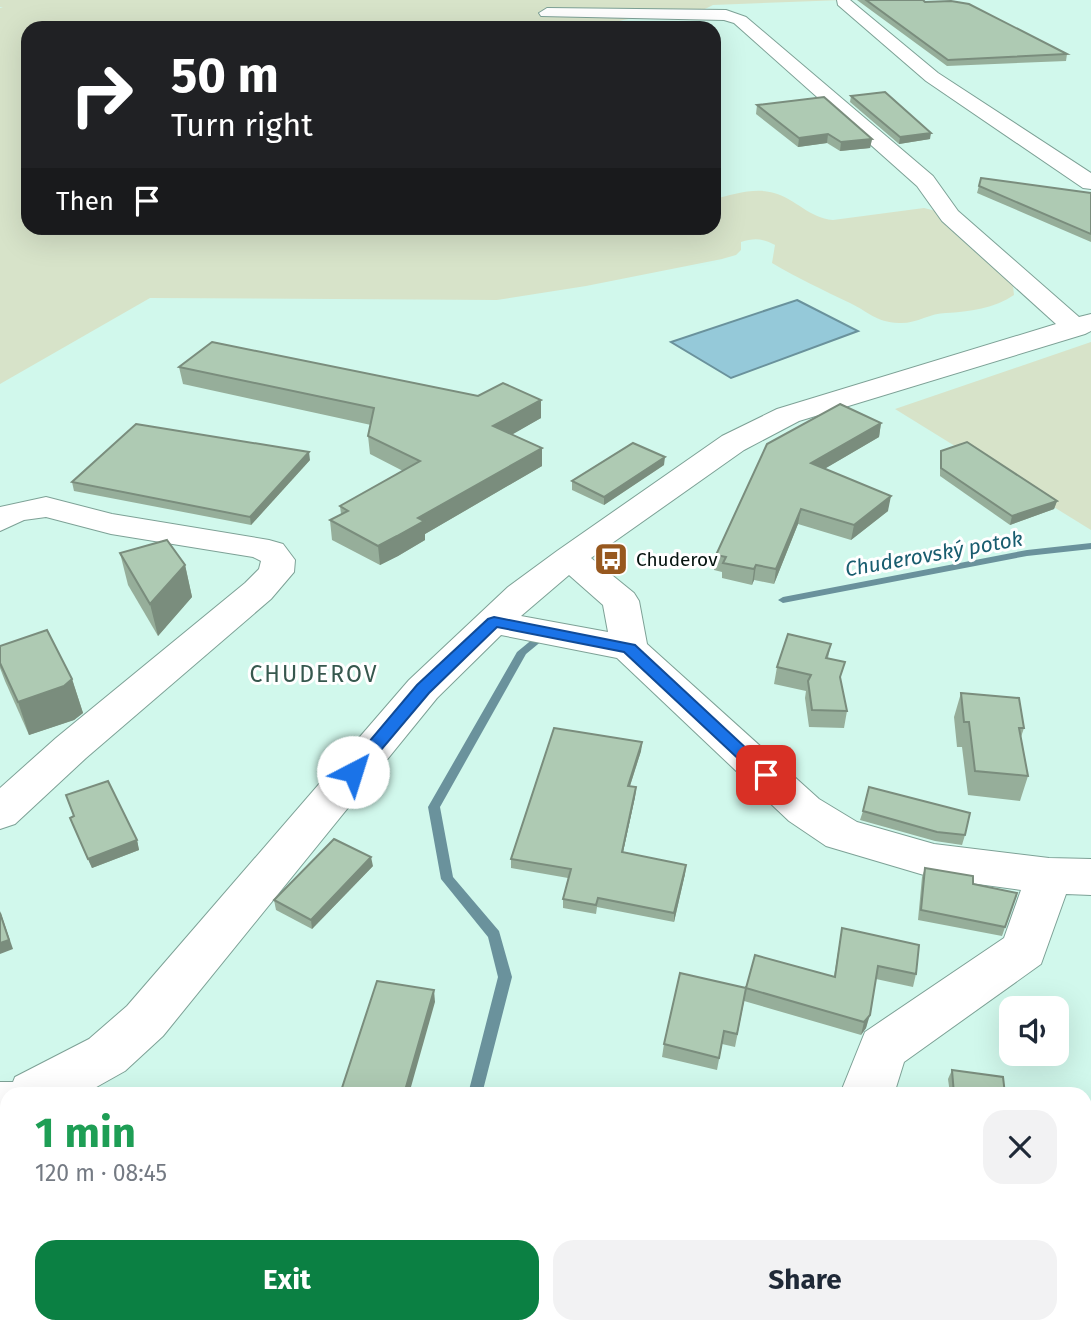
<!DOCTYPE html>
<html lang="en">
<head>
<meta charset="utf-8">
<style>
	:root { --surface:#fff; --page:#f2f2f3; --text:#1f2937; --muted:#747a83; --accent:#0b8043 }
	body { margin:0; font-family:"Fira Sans",sans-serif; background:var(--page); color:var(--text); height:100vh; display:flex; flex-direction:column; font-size:26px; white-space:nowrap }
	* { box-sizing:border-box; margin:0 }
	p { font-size:23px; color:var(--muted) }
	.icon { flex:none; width:38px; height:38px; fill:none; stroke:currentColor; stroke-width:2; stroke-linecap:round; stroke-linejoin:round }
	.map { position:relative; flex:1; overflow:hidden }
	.panel { position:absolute; left:0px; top:1087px; width:1092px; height:247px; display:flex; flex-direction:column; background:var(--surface); border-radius:21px 21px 0 0; box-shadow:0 7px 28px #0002 }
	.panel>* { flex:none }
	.banner { position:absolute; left:21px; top:21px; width:700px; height:214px; border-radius:21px; box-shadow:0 7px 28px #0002; background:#202124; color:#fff; overflow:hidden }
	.fabs { position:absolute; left:999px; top:996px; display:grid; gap:14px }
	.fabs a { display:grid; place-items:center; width:70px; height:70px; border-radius:14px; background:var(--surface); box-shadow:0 7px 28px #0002; font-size:35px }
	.pin { position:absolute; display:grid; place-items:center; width:60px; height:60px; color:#fff; margin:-30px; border-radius:14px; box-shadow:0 4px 10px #0006 }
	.me { position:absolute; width:77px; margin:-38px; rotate:40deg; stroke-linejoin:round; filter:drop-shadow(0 0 5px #0008) }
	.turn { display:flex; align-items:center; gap:24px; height:147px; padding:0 35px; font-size:32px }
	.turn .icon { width:91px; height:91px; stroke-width:2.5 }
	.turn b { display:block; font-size:49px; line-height:60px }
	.then { display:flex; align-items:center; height:66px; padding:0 35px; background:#0003; gap:14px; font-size:26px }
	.round { display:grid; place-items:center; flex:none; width:74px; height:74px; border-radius:21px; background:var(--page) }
	.summary { display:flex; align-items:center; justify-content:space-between; height:119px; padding:0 35px }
	h1 { font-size:42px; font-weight:700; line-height:52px; color:#1e9e55 }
	.button { display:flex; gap:14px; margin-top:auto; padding:14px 35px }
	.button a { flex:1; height:80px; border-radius:21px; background:var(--accent); color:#fff; font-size:28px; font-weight:700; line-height:80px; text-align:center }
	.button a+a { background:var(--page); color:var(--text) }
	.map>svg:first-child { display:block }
	.green { fill:#d7e3c9 }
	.water { fill:#95c9d9; stroke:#6a929c; stroke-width:2 }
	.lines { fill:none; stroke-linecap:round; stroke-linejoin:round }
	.stream { fill:#6a929c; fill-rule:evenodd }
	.minor-casing { stroke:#7da196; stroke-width:2 }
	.minor { fill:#fff; fill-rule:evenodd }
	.wall { fill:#96ae9a }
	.shaded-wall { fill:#7a8d7d }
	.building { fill:#aecab3; stroke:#7a8d7d; stroke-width:2 }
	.route { fill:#1a73e8; stroke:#114b97; stroke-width:2 }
	.labels { text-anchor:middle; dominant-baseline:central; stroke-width:6; stroke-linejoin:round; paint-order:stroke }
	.poi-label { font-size:19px; fill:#05130f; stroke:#fff; text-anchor:start }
	.water-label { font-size:21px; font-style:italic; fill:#195d6f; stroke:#fff }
	.quarter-label { font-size:23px; letter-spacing:2px; fill:#36584e; stroke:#fff }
</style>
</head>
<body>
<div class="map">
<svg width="1091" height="1333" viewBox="0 0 1091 1333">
	<rect width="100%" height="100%" fill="#d1f8ec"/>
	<g class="green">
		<path d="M 0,0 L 843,0 L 713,5 C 678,25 646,10 610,24 L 496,28 L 28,28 L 28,228 L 714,228 L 714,199 C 732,195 755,187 774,193 C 796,199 809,218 833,220 L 924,208 L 944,213 L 999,266 L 1013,286 L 1014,295 C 995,308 969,312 946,313 C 930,313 916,324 899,323 C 875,322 869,312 850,303 C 823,290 797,278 772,263 L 775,245 C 762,238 754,238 741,242 L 741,250 L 736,255 L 722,259 L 586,286 L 497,300 L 150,298 L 0,384 L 0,8 L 3,8 L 0,7 Z"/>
		<path d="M 1091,342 L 1091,530 L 895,409 Z"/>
	</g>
	<path class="water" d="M 797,300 L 858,331 L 731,378 L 671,342 Z"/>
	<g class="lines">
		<g class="stream">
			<path d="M 1091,543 L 1091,549 L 1027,556 L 783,603 L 778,600 L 783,597 L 1027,550 Z"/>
			<path d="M 538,637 L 543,640 L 526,654 L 440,807 L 453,877 L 499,931 L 512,977 L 482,1094 L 468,1094 L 498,977 L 488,937 L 441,879 L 428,807 L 517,652 L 534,638 Z"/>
			<path d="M 406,1326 L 423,1326 L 421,1333 L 405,1333 Z"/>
		</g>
		<g class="minor-casing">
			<g id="minor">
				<path d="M 837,0 L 850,0 L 938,73 L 1091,173 L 1091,189 L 1083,188 L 926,81 L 838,5 Z"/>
				<path d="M 547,8 L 726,10 L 746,17 L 933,176 L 958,211 L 1079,317 L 1091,314 L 1091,331 L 1085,334 L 799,421 L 744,450 L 591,558 L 634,593 L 639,601 L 647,644 L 819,799 L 857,822 L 934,844 L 1049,858 L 1091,859 L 1091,895 L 1066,894 L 1041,964 L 904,1062 L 894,1094 L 840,1094 L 865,1032 L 1004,938 L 1021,890 L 934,878 L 826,846 L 789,821 L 617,658 L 501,635 L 437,698 L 163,1036 L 125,1071 L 84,1094 L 7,1094 L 7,1128 L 0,1130 L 0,1082 L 13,1082 L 15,1077 L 89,1039 L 127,1006 L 409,680 L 508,587 L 557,551 L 722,436 L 777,409 L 1056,324 L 942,221 L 917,186 L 734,23 L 724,20 L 541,16 L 539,13 ZM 569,575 L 603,605 L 608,632 L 521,616 Z"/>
				<path d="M 46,497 L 112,514 L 269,540 L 283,544 L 295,560 L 294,572 L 271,599 L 86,758 L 15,824 L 0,829 L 0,788 L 56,738 L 245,583 L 259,569 L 261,561 L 253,557 L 111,534 L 46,517 L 24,520 L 0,531 L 0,507 Z"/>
				<path d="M 7,1301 L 7,1326 L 81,1326 L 82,1333 L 0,1333 L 0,1305 Z"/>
				<path d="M 779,1326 L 841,1326 L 840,1333 L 778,1333 Z"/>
			</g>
		</g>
		<use href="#minor" class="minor"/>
	</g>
	<g class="wall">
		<path d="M 857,0 L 923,0 L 925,2 L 1067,54 L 1066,61 L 947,66 Z"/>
		<path d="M 851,96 L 930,139 L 899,144 L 850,102 Z"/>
		<path d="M 757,105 L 872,139 L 870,148 L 840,151 L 827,143 L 798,147 L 756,114 Z"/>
		<path d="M 981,178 L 1091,193 L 1091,242 L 977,193 Z"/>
		<path d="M 179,367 L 541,418 L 512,434 L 542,466 L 425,534 L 425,540 L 398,556 L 380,565 L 332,540 L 330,520 L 341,514 L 340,506 L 403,471 L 370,454 L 368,436 L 371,425 L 183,384 Z"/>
		<path d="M 881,423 L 879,437 L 824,469 L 888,511 L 851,540 L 798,524 L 774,584 L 754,580 L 752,585 L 722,578 L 722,572 L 714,570 L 716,555 Z"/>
		<path d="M 941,451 L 1057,501 L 1054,509 L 1010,525 L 940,476 L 940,459 Z"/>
		<path d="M 310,460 L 251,525 L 74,491 L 72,482 Z"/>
		<path d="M 664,465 L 604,505 L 572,490 L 572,481 Z"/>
		<path d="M 120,553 L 185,565 L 192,597 L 158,636 L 128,585 Z"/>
		<path d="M 831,644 L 828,658 L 841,681 L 847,711 L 844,728 L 809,727 L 805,698 L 806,691 L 774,684 L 777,667 Z"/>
		<path d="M 0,646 L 72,679 L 83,713 L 74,720 L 29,735 L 5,681 L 0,668 Z"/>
		<path d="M 961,693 L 1024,728 L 1021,737 L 1028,776 L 1020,801 L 968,795 L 962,747 L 957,747 L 954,717 Z"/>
		<path d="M 642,742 L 641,751 L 630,786 L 636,787 L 635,797 L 623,852 L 686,865 L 685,874 L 674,922 L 597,907 L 596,914 L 563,908 L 563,899 L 568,878 L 511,868 L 511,859 Z"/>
		<path d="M 863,811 L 965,835 L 962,845 L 935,841 L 860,820 Z"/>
		<path d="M 70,818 L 137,840 L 139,850 L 92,868 Z"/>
		<path d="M 373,866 L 312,929 L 276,910 L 274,900 Z"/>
		<path d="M 925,868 L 973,884 L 1017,893 L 1002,936 L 918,920 L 922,877 Z"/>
		<path d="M 842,928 L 916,974 L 913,987 L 876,979 L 866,1028 L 861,1035 L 744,1001 L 735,1047 L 722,1044 L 717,1070 L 662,1057 L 664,1044 L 746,988 L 834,976 Z"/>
		<path d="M 952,1070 L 1005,1094 L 950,1094 L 948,1079 Z"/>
	</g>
	<g class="shaded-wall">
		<path d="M 931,133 L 930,139 L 899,144 L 900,137 Z"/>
		<path d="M 828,134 L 827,143 L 798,147 L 799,138 Z"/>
		<path d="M 872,139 L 870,148 L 840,151 L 841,142 Z"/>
		<path d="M 541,400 L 541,418 L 494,445 L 493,426 Z"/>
		<path d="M 881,423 L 879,437 L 809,478 L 811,463 Z"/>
		<path d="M 542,448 L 542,466 L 425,534 L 425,540 L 398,556 L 380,565 L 378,546 L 418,518 Z"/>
		<path d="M 309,452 L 310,460 L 251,525 L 250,517 Z"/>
		<path d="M 665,457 L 664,465 L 604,505 L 604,497 Z"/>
		<path d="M 891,496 L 888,511 L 851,540 L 854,525 Z"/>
		<path d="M 1057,501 L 1054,509 L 1010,525 L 1012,516 Z"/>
		<path d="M 801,509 L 798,524 L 774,584 L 776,569 Z"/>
		<path d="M 185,565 L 192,597 L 158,636 L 150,604 Z"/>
		<path d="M 756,565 L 754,580 L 752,585 L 754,569 Z"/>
		<path d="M 72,679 L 83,713 L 74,720 L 29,735 L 18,702 Z"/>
		<path d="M 642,742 L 641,751 L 627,795 L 628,786 Z"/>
		<path d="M 636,787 L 635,797 L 621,861 L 622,852 Z"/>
		<path d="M 137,840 L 139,850 L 92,868 L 88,859 Z"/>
		<path d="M 371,857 L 373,866 L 312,929 L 311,920 Z"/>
		<path d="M 686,865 L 685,874 L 674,922 L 674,913 Z"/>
		<path d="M 0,911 L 13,949 L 0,954 Z"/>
		<path d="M 434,990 L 435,1002 L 409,1094 L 404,1094 Z"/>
		<path d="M 870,1015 L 866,1028 L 861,1035 L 864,1022 Z"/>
	</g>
	<g class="building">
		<path d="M 866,0 L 923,0 L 925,2 L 951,1 L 969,4 L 1067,54 L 948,60 Z"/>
		<path d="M 885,92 L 931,133 L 900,137 L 851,96 Z"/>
		<path d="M 824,97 L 872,139 L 841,142 L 828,134 L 799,138 L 757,105 Z"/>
		<path d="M 981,178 L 1091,193 L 1091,234 L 979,186 Z"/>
		<path d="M 212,342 L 478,396 L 503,383 L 541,400 L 493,426 L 542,448 L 418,518 L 424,521 L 397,536 L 378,546 L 330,520 L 348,511 L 340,506 L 420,461 L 368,436 L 374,408 L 179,367 Z"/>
		<path d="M 840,404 L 881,423 L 811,463 L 891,496 L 854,525 L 801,509 L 776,569 L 756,565 L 754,569 L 723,563 L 726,557 L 716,555 L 767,444 Z"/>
		<path d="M 136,424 L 309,452 L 250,517 L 72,482 Z"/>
		<path d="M 967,442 L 1057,501 L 1012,516 L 941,468 L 941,451 Z"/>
		<path d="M 633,443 L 665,457 L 604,497 L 572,481 Z"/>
		<path d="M 167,540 L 185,565 L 150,604 L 120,553 Z"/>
		<path d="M 47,630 L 72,679 L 64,686 L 18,702 L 0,663 L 0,646 Z"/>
		<path d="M 788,634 L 831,644 L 826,658 L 845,662 L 840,677 L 847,711 L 812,710 L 808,681 L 811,675 L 777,667 Z"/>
		<path d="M 961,693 L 1019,698 L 1024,728 L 1019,728 L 1028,776 L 975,771 L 969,722 L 964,722 Z"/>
		<path d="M 554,728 L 642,742 L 628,786 L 636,787 L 622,852 L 686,865 L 674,913 L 598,898 L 596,905 L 563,899 L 571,869 L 511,859 Z"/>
		<path d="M 108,781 L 137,840 L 88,859 L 70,818 L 74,816 L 66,795 Z"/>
		<path d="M 869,787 L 970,813 L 965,835 L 937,832 L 863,811 Z"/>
		<path d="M 334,839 L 371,857 L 311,920 L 274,900 Z"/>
		<path d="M 925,868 L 973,876 L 973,884 L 1017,893 L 1005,927 L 921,910 Z"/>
		<path d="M 0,913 L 9,940 L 0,943 Z"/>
		<path d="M 842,928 L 919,945 L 916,974 L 878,966 L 870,1015 L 864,1022 L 746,988 L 737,1034 L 724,1031 L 719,1058 L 664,1044 L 680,973 L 746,988 L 755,955 L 835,977 Z"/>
		<path d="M 377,981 L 434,990 L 404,1094 L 340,1094 Z"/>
		<path d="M 952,1070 L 1003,1077 L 1005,1094 L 954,1094 Z"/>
		<path d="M 632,1326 L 726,1326 L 727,1327 L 726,1333 L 631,1333 Z"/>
	</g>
	<path class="route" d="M 494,617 L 635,645 L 775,775 L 766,781 L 760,779 L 624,652 L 497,627 L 429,693 L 359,776 L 347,776 L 345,772 L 347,768 L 417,685 L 488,619 Z"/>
	<defs>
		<g id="bus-square" transform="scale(1.75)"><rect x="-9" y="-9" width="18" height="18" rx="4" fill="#97581f" stroke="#fff"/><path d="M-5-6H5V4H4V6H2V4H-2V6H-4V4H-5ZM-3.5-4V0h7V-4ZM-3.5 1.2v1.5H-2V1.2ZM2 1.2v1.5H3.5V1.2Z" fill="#fff"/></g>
	</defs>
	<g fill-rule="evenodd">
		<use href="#bus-square" x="611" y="559"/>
	</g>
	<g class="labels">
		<g class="poi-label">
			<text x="636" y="559">Chuderov</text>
		</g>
		<g class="water-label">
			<text transform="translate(934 554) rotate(-10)">Chuderovský potok</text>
		</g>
		<g class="quarter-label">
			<text x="314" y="674">CHUDEROV</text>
		</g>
	</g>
</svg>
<div class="fabs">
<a><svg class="icon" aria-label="sound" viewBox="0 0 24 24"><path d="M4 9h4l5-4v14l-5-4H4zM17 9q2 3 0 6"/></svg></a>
</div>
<div class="pin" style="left:766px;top:775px;background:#d93025"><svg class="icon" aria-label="arrive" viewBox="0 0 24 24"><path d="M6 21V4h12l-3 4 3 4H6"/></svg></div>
<svg class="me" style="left:353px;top:772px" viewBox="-20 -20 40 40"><circle r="19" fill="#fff"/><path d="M0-13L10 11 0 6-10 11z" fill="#1a73e8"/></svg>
<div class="banner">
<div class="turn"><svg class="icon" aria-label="right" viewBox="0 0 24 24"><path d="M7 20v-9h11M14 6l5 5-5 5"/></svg><div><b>50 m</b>Turn right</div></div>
<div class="then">Then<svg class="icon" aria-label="arrive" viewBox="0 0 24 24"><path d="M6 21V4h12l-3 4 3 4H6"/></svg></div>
</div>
<section class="panel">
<div class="summary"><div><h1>1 min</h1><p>120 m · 08:45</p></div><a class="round"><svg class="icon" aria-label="close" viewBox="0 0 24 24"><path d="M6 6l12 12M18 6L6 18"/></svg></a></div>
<div class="button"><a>Exit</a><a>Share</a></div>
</section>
</div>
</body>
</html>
